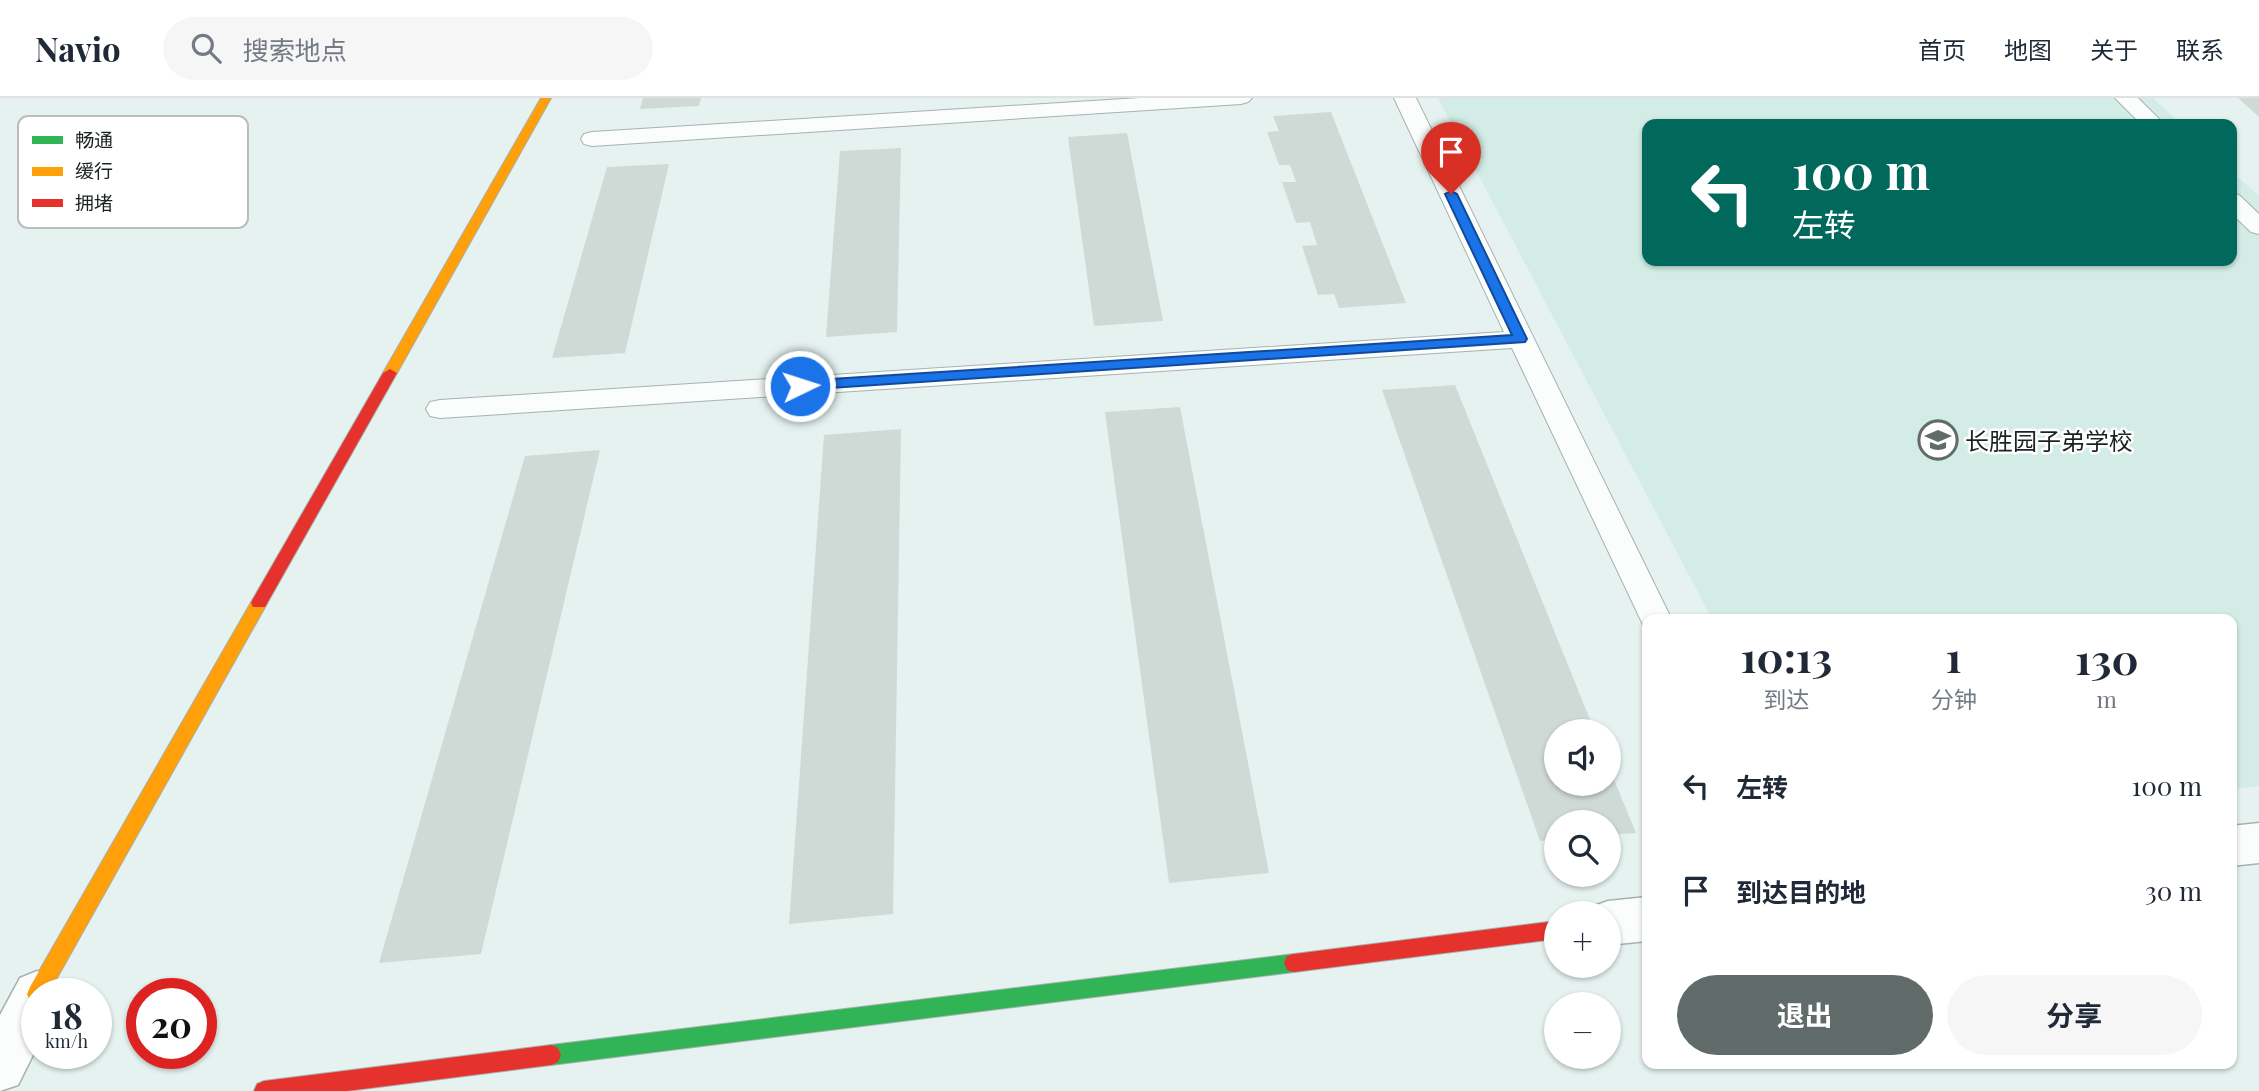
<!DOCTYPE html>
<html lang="zh">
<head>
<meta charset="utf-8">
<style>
	:root { --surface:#fff; --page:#f6f6f7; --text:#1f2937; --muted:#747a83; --line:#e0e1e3; --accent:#616b69 }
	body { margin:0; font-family:"Playfair Display","Noto Sans SC",serif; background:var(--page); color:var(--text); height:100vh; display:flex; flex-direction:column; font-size:26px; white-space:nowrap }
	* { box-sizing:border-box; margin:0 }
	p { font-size:23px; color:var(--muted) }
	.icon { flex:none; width:38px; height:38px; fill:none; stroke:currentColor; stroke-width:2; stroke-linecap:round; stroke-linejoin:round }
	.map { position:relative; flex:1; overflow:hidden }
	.details { position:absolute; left:1642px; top:516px; width:595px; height:455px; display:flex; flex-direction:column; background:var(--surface); border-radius:14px; box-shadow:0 2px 5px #0004 }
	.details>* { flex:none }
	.hud { position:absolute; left:1642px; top:21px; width:595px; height:147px; border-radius:14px; box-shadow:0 2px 5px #0004; background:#00695c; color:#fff; overflow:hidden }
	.controls { position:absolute; left:1544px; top:621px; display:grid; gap:14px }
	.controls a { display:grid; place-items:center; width:77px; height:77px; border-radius:50%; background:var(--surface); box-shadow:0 2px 5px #0004; font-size:35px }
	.speed { position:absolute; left:21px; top:880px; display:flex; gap:14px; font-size:35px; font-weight:700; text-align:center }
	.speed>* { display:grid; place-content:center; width:91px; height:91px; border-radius:50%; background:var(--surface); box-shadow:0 2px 5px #0004; line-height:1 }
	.speed small { font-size:18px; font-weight:400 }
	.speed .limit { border:10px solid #d22; background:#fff; color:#111 }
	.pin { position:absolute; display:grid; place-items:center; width:60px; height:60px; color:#fff; margin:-72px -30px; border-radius:50% 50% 50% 0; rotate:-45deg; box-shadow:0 0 7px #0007 }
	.pin .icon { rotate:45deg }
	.me { position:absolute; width:77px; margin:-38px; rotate:86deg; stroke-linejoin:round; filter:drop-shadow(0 0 5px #0008) }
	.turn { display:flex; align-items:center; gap:24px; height:147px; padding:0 35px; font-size:32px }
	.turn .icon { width:91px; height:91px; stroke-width:2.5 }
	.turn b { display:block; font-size:49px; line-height:60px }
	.eta { display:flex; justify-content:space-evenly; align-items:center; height:119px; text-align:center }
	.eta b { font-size:42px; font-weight:700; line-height:49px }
	.primary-button { display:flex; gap:14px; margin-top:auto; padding:14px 35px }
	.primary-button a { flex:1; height:80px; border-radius:42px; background:var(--accent); color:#fff; font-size:28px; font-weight:700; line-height:80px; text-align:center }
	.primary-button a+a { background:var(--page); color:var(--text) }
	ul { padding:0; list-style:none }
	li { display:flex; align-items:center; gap:21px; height:105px; padding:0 35px }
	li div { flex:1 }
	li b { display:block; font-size:26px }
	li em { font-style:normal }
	header { display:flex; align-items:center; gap:42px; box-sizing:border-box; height:98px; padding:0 35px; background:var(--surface); border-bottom:2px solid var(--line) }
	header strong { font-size:33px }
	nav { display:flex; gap:38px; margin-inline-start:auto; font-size:24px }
	.search { width:490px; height:63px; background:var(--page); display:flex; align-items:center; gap:18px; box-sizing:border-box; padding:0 24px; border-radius:38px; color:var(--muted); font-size:26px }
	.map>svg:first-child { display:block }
	.built { fill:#d3ece6 }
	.building { fill:#cfdad7 }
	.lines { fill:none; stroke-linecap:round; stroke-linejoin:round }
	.lane-casing { stroke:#a7b2af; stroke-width:2 }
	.street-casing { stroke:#a7b2af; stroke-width:3 }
	.fast-casing { stroke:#a7b2af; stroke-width:2 }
	.slow-casing { stroke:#a7b2af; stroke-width:2 }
	.jam-casing { stroke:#a7b2af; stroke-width:2 }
	.lane { fill:#fbfdfd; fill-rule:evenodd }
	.street { fill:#fbfdfd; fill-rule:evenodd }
	.fast { fill:#30b455; fill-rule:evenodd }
	.slow { fill:#ff9f0a; fill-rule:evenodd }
	.jam { fill:#e5322d; fill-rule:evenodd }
	.route { fill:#1a73e8; stroke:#114b97; stroke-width:2 }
	.labels { text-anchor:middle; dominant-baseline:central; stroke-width:5; stroke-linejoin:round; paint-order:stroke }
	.poi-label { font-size:24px; fill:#1a2321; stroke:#fff; text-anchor:start }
	.key { fill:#fff; stroke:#babdbc; stroke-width:2 }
	.key-label { font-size:19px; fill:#1a2321 }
</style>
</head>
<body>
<header>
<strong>Navio</strong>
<div class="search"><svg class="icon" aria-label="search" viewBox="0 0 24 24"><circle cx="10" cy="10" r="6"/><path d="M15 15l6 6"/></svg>搜索地点</div>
<nav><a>首页</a><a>地图</a><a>关于</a><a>联系</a></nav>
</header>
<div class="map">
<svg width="2259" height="993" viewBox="0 0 2259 993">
	<rect width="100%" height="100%" fill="#e5f2ef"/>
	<path class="built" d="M 1438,0 L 2153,0 L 2181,26 L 1647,26 L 1647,163 L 2231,163 L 2231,73 L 2259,98 L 2259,688 L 2231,691 L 2231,522 L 1712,521 Z"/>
	<g class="building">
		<path d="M 643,0 L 701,0 L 699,8 L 640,11 Z"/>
		<path d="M 2238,0 L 2259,0 L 2259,19 Z"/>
		<path d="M 1331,14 L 1406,205 L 1339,210 L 1334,196 L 1318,197 L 1302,148 L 1317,147 L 1310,124 L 1296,125 L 1282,84 L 1296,84 L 1290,67 L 1279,67 L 1267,34 L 1279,33 L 1273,18 Z"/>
		<path d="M 1127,35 L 1163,223 L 1094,228 L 1068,39 Z"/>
		<path d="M 901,50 L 897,234 L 826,239 L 840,53 Z"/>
		<path d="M 669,66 L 625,255 L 552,260 L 607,69 Z"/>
		<path d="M 1455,287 L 1595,634 L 1556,634 L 1556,686 L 1608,686 L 1608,667 L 1636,735 L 1608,737 L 1608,724 L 1556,724 L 1556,742 L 1540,743 L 1382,292 Z"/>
		<path d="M 1180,309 L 1269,775 L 1169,785 L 1105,314 Z"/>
		<path d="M 901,331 L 893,816 L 789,826 L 824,337 Z"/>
		<path d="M 600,352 L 481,856 L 379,865 L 525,358 Z"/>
	</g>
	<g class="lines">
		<g class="lane-casing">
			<g id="lane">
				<path d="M 1140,0 L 1252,0 L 1248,4 L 1241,6 L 592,48 L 584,46 L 581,41 L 584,36 L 592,34 Z"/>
				<path d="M 1394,0 L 1416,0 L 1672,522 L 1647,522 L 1647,532 L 1645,531 L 1512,250 L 440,320 L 430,318 L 426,311 L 430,304 L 440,302 L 1504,234 Z"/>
				<path d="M 2115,0 L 2138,0 L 2164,26 L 2141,26 Z"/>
				<path d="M 2231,95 L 2239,97 L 2259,116 L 2259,136 L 2251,134 L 2231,115 Z"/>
			</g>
		</g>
		<g class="street-casing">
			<g id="street">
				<path d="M 2259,725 L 2259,765 L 2231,768 L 2231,728 Z"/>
				<path d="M 1647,799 L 1647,843 L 1608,847 L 1608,816 L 1589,816 L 1591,809 L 1608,803 Z"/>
				<path d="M 37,873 L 54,880 L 61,896 L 37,896 L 37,949 L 18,987 L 0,993 L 0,917 L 20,880 Z"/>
			</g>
		</g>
		<g class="fast-casing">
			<path id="fast" d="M 1294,856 L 1301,858 L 1304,865 L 1301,872 L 1294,874 L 551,967 L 544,964 L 541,957 L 544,950 L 551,947 Z"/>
		</g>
		<g class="slow-casing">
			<g id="slow">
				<path d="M 541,0 L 551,0 L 397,275 L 390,279 L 385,278 L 383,275 Z"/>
				<path d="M 259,499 L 265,501 L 267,505 L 265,509 L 48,896 L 37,896 L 37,906 L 30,903 L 27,896 L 30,889 L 253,501 Z"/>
			</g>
		</g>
		<g class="jam-casing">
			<g id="jam">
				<path d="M 390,271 L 397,275 L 265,509 L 253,509 L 251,505 L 253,501 L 383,275 Z"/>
				<path d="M 1556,823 L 1556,841 L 1294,874 L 1287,872 L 1284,865 L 1287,858 L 1294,856 Z"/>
				<path d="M 551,947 L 558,950 L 561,957 L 558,964 L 551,967 L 347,993 L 254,993 L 257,986 L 264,983 Z"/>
			</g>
		</g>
		<use href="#lane" class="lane"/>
		<use href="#street" class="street"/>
		<use href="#fast" class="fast"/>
		<use href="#slow" class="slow"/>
		<use href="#jam" class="jam"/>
	</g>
	<path class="route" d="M 1451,93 L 1457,96 L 1527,241 L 1525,244 L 800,292 L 794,288 L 800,283 L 1512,237 L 1445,96 Z"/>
	<defs>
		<g id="school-ring" transform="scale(2.0125)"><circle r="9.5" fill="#fff" stroke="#616b69" stroke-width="1.5"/><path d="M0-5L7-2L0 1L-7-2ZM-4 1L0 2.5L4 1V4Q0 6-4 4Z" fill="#616b69"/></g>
	</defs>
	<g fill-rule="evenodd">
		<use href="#school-ring" x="1938" y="342"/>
	</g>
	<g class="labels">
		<g class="poi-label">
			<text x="1965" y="342">长胜园子弟学校</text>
		</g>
	</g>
	<rect x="18" y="18" width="230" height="112" rx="10" class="key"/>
	<rect x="32" y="38" width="31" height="8" fill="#30b455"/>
	<rect x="32" y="69" width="31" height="9" fill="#ff9f0a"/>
	<rect x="32" y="101" width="31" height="8" fill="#e5322d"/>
	<g class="key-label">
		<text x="75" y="49">畅通</text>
		<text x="75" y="80">缓行</text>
		<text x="75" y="112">拥堵</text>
	</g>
</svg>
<div class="controls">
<a><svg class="icon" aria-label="sound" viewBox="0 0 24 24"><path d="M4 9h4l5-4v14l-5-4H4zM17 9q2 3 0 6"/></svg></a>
<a><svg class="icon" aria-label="search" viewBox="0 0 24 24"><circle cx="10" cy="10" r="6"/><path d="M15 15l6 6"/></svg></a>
<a>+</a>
<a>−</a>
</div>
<div class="speed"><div>18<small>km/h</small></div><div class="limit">20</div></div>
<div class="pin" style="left:1451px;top:96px;background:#d93025"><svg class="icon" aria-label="arrive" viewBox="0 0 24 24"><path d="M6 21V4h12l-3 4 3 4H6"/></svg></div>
<svg class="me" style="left:800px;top:288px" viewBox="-20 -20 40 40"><circle r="17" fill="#1a73e8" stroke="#fff" stroke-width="3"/><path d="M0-11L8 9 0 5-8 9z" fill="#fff"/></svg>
<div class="hud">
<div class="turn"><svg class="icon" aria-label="left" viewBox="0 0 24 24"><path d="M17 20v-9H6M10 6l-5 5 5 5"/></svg><div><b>100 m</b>左转</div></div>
</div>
<section class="details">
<div class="eta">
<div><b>10:13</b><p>到达</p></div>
<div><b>1</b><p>分钟</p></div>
<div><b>130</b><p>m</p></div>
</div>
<ul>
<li><svg class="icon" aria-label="left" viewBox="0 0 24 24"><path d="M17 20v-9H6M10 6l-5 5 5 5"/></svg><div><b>左转</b></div><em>100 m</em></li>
<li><svg class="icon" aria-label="arrive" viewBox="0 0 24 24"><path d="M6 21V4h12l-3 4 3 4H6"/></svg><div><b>到达目的地</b></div><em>30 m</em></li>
</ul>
<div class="primary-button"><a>退出</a><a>分享</a></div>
</section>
</div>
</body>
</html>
